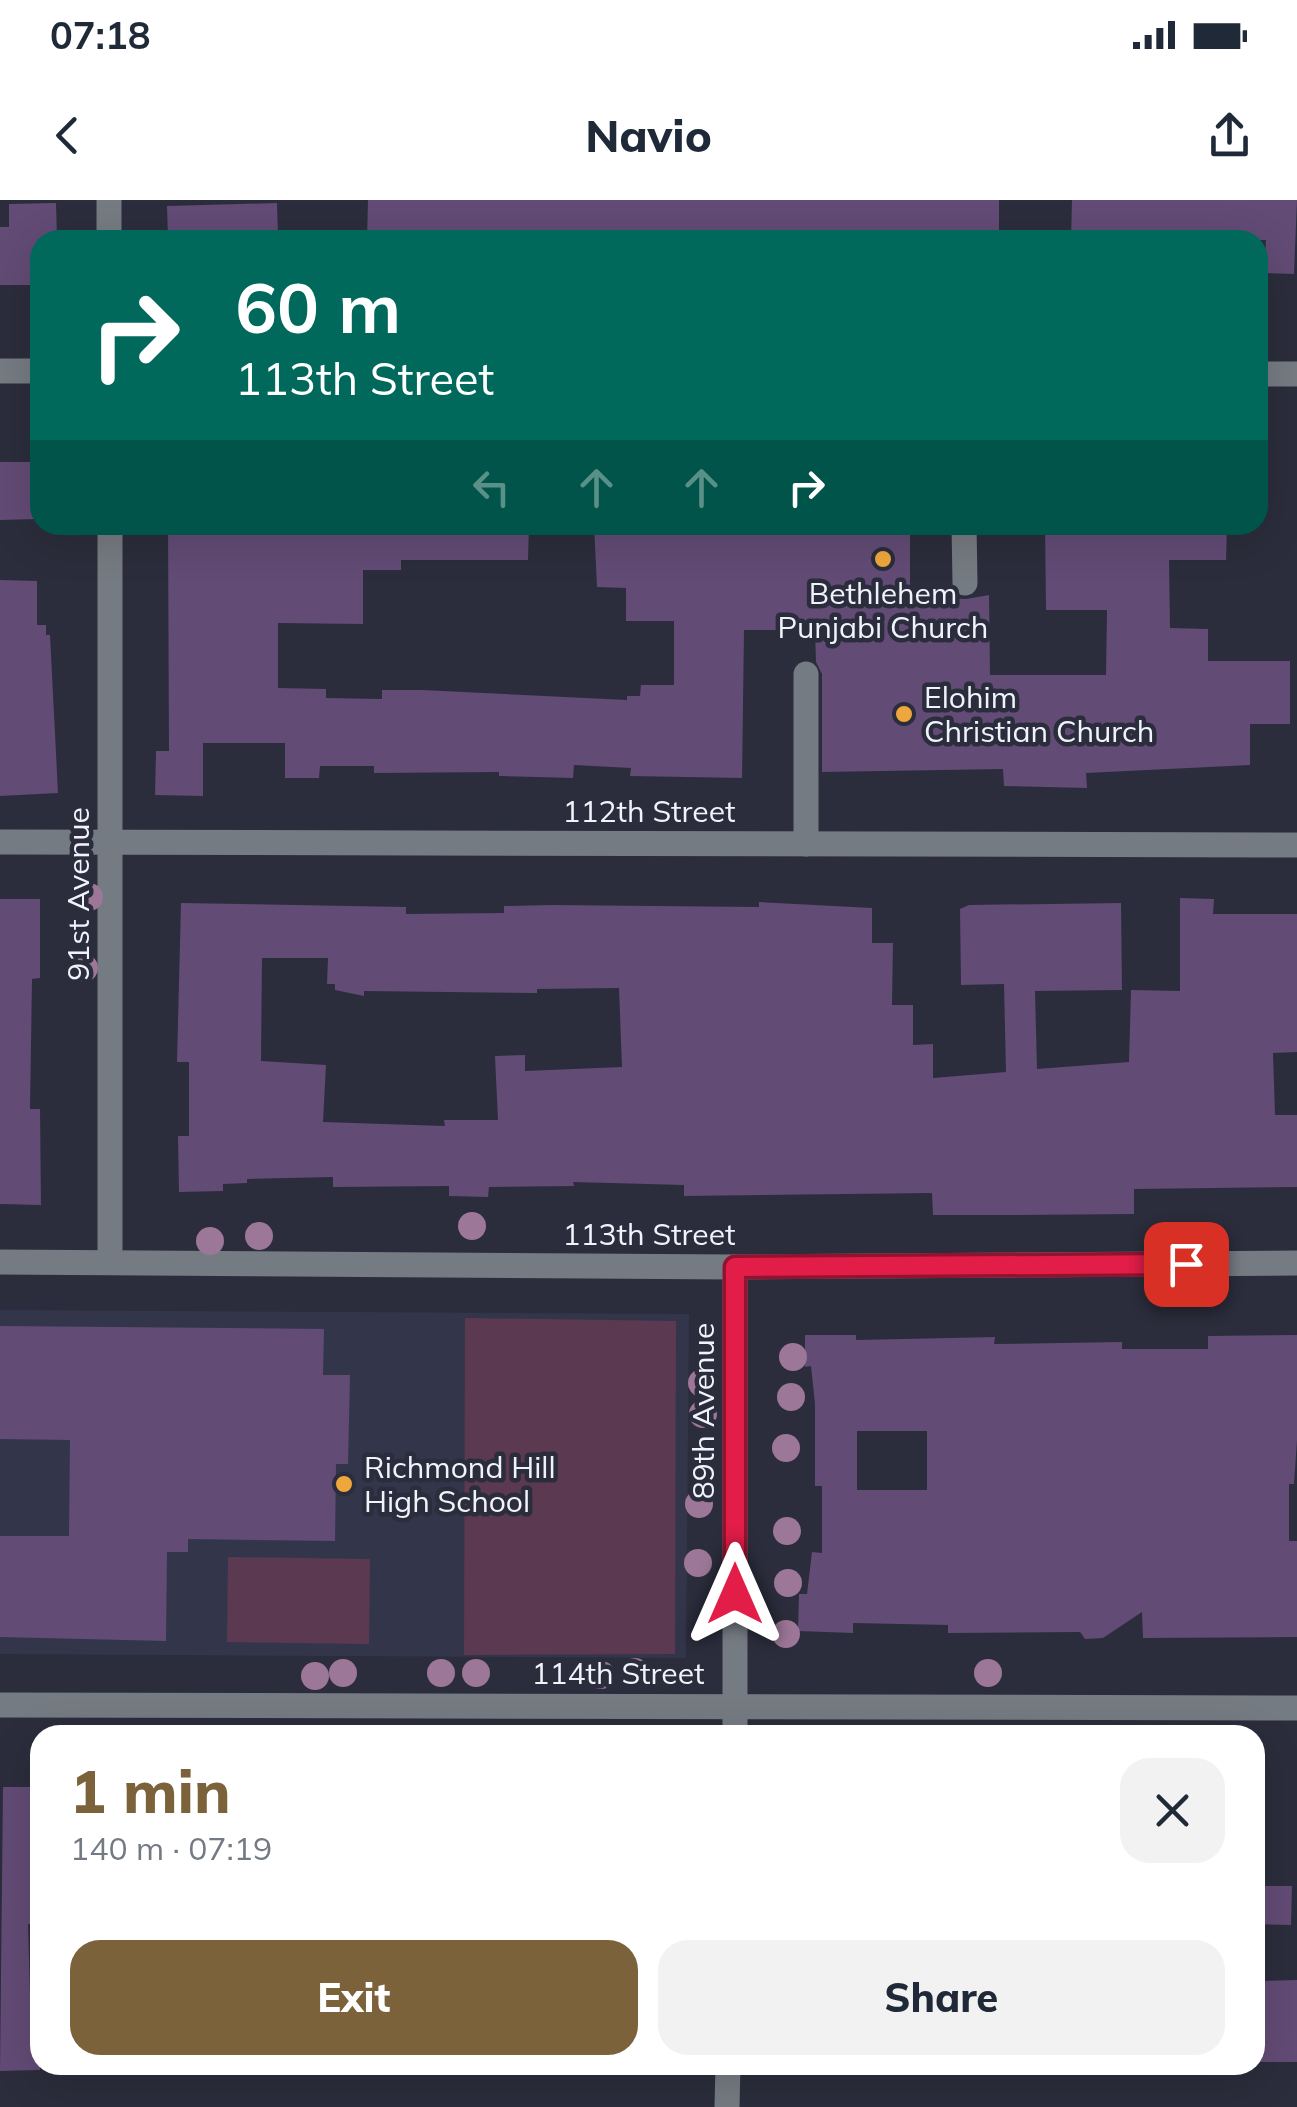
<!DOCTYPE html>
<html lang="en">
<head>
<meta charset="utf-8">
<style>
	:root { --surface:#fff; --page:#f2f2f3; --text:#1f2937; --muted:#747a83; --accent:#7c623a }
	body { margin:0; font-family:Mulish,sans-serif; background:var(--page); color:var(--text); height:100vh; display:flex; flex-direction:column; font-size:38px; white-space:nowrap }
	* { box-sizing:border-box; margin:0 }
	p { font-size:32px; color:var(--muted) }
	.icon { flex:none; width:55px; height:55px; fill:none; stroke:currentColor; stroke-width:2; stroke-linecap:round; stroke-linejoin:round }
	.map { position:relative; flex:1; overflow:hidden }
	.drawer { position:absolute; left:30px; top:1525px; width:1235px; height:350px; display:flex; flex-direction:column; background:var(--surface); border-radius:30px; box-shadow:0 10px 40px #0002 }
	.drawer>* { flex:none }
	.top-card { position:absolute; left:30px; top:30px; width:1238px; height:305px; border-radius:30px; box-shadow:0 10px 40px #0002; background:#00695c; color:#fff; overflow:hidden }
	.pin { position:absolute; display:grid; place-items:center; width:85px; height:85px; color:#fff; margin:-42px; border-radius:20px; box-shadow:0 5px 15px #0006 }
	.me { position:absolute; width:110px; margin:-55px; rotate:0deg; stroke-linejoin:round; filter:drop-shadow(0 0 8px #0008) }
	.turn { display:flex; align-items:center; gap:35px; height:210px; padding:0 40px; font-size:45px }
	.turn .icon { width:130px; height:130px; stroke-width:2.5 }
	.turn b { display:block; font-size:70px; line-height:85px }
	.lanes { display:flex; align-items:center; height:95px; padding:0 40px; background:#0003; justify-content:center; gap:50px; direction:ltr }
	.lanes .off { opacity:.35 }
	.round { display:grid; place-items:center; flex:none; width:105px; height:105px; border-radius:30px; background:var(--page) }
	.headline { display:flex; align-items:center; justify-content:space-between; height:170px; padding:0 40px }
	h1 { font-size:60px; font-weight:800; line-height:75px; color:var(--accent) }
	.button { display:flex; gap:20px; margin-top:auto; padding:20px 40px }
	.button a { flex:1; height:115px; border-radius:30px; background:var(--accent); color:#fff; font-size:40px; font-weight:800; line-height:115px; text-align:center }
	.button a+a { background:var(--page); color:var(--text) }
	.status { display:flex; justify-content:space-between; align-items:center; height:70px; padding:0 50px; background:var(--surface); direction:ltr }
	.status svg { height:28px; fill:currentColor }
	header { display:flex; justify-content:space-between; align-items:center; height:130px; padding:0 40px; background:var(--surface); font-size:45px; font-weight:800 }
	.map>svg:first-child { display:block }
	.built { fill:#33364b }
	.green { fill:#5b3950 }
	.building { fill:#624b75; fill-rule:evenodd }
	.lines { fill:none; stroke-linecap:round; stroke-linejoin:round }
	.minor { stroke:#757b82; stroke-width:25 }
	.tree { fill:#9d7798 }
	.route-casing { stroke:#92132f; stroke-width:25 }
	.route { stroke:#e11d48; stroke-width:18 }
	.poi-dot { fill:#eea73d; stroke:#2b2d3c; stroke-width:4 }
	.labels { text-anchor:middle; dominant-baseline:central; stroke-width:9; stroke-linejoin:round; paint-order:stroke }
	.poi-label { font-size:30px; fill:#f0f2fc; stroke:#2b2d3c; text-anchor:start }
	.street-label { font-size:30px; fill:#f0f2fc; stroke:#2b2d3c }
</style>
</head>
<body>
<div class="status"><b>07:18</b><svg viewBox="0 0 49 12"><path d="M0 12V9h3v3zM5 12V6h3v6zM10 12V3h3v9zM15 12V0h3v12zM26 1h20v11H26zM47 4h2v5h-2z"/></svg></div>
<header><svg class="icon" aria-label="back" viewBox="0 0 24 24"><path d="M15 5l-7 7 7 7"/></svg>Navio<svg class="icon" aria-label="share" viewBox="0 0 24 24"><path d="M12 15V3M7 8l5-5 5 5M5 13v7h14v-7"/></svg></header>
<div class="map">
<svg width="1297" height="1907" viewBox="0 0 1297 1907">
	<rect width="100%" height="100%" fill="#2b2d3c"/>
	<path class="built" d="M 0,1110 L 689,1114 L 686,1458 L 0,1454 Z"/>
	<g class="green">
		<path d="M 465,1118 L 676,1121 L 675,1454 L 464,1455 Z"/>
		<path d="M 228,1357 L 370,1359 L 369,1444 L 227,1442 Z"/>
	</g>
	<g class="building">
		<path d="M 368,0 L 999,0 L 999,40 L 367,40 Z"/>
		<path d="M 1072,0 L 1297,0 L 1294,74 L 1264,73 L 1266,40 L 1071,40 Z"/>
		<path d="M 56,3 L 57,40 L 40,40 L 40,85 L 0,85 L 0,27 L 9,27 L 9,4 Z"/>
		<path d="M 277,3 L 278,36 L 168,39 L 167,6 Z"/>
		<path d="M 0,262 L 36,262 L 37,319 L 0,320 Z"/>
		<path d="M 168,325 L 529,325 L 528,360 L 401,360 L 401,370 L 363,370 L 363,424 L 278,423 L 278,488 L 326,489 L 326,498 L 382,499 L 382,490 L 422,490 L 627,500 L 627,496 L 640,496 L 641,485 L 674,485 L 674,421 L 626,421 L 626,388 L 597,387 L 594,325 L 910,325 L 910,396 L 966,399 L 989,395 L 990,475 L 1106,475 L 1107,410 L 1046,410 L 1045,325 L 1227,325 L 1226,360 L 1169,360 L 1170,428 L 1208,429 L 1208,461 L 1290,461 L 1290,524 L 1250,524 L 1250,565 L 1086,573 L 1087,588 L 1004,586 L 1003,569 L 822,572 L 822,474 L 816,462 L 815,430 L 744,430 L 742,578 L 630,576 L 631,568 L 574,565 L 573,578 L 499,576 L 499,572 L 374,573 L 374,566 L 320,566 L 319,578 L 285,578 L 285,543 L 203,543 L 203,596 L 155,595 L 156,551 L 169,551 Z"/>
		<path d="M 0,380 L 37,381 L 37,425 L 46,425 L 46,435 L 50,435 L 58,593 L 0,596 Z"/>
		<path d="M 1180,698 L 1214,699 L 1213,714 L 1297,714 L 1297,852 L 1273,853 L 1275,915 L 1297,915 L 1297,987 L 1134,989 L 1134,1014 L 1017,1015 L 933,1015 L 932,993 L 684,996 L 684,985 L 573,982 L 574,986 L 489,987 L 488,997 L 449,996 L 449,986 L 333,987 L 333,977 L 247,979 L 247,983 L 223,984 L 223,991 L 179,992 L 178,936 L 189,936 L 189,862 L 177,862 L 181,703 L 406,707 L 406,714 L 504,713 L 504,706 L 552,705 L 759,707 L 759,702 L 872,708 L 872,743 L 893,743 L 892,805 L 913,805 L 913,845 L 933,844 L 933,878 L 1006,872 L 1004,784 L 961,785 L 960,709 L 969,705 L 1121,703 L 1122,790 L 1035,791 L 1037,869 L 1129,862 L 1131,790 L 1180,791 ZM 262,758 L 328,758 L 327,784 L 335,784 L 335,790 L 364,796 L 364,791 L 537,793 L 537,789 L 619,788 L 622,867 L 525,871 L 525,855 L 495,856 L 498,920 L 444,920 L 445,926 L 323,922 L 326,865 L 261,861 Z"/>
		<path d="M 0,699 L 40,699 L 40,778 L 32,779 L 30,909 L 40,909 L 41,1005 L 0,1004 Z"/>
		<path d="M 0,1126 L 324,1129 L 323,1175 L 350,1175 L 348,1264 L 336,1264 L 335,1341 L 188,1339 L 188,1352 L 167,1352 L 166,1441 L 0,1437 L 0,1336 L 69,1336 L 70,1240 L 0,1239 Z"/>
		<path d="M 805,1135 L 856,1135 L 856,1140 L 995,1137 L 994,1144 L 1122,1142 L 1122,1149 L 1208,1149 L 1208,1136 L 1297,1135 L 1297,1240 L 1294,1284 L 1289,1284 L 1289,1341 L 1297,1341 L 1297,1437 L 1143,1438 L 1142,1412 L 1103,1438 L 1085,1439 L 1080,1432 L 948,1433 L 948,1425 L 853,1423 L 853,1433 L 798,1431 L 799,1394 L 807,1394 L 812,1352 L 822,1353 L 822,1286 L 815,1286 L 815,1204 L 811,1166 L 805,1167 ZM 857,1231 L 927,1231 L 927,1290 L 857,1290 Z"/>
		<path d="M 3,1587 L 38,1587 L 40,1723 L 28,1724 L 30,1794 L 40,1795 L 40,1870 L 0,1871 Z"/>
		<path d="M 1256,1686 L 1292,1686 L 1291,1725 L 1255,1724 Z"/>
		<path d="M 1297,1780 L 1297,1862 L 1255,1862 L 1257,1781 Z"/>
	</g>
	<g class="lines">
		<g class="minor">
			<path d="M 109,40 L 109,0"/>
			<path d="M 0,171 L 40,171"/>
			<path d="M 1258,174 L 1297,174"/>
			<path d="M 110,325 L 110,1062"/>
			<path d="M 964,325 L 965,383"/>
			<path d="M 806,474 L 806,644"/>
			<path d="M 0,642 L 1297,645"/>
			<path d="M 0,1062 L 735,1067 L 1297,1063"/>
			<path d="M 0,1505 L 1297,1508"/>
			<path d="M 735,1535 L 735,1067"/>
			<path d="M 727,1907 L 728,1865"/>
		</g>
	</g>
	<g class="tree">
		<circle cx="89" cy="697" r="14"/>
		<circle cx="84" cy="768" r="14"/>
		<circle cx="472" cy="1026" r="14"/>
		<circle cx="259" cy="1036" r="14"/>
		<circle cx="210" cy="1041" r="14"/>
		<circle cx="793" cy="1157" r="14"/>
		<circle cx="702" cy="1183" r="14"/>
		<circle cx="791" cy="1197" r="14"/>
		<circle cx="703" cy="1214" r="14"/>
		<circle cx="786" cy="1248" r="14"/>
		<circle cx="699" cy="1304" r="14"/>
		<circle cx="787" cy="1331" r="14"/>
		<circle cx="698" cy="1363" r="14"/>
		<circle cx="788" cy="1383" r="14"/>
		<circle cx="786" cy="1434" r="14"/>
		<circle cx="635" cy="1472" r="14"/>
		<circle cx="343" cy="1473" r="14"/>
		<circle cx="441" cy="1473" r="14"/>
		<circle cx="476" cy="1473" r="14"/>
		<circle cx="988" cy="1473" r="14"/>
		<circle cx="601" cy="1475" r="14"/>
		<circle cx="315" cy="1476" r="14"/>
	</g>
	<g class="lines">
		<g class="route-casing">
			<path id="route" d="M 735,1394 L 735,1067 L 1186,1064"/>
		</g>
		<use href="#route" class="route"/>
	</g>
	<g class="poi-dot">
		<circle cx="883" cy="359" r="10"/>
		<circle cx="904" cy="514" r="10"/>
		<circle cx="344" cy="1284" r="10"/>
	</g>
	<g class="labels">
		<g class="poi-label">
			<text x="883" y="393" text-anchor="middle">Bethlehem<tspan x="883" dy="34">Punjabi Church</tspan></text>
			<text x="924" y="497">Elohim<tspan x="924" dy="34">Christian Church</tspan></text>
			<text x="364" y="1267">Richmond Hill<tspan x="364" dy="34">High School</tspan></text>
		</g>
		<g class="street-label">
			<text x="649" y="611">112th Street</text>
			<text transform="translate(78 694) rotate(-90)">91st Avenue</text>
			<text x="649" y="1034">113th Street</text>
			<text transform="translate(703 1211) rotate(-90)">89th Avenue</text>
			<text x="618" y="1473">114th Street</text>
		</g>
	</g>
</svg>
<div class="pin" style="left:1186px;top:1064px;background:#d93025"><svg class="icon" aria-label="arrive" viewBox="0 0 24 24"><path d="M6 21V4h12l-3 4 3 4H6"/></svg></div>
<svg class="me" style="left:735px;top:1394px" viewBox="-20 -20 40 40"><path d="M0-17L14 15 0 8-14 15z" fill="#e11d48" stroke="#fff" stroke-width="4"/></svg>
<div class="top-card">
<div class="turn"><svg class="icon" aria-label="right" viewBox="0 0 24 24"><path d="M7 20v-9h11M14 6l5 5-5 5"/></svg><div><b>60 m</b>113th Street</div></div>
<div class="lanes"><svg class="icon off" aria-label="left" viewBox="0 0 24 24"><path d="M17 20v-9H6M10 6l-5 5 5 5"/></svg><svg class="icon off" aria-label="ahead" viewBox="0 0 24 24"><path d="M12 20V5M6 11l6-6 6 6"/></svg><svg class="icon off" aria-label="ahead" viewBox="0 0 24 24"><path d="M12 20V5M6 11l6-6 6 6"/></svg><svg class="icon" aria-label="right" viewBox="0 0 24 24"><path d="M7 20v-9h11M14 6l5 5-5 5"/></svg></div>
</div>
<section class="drawer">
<div class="headline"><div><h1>1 min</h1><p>140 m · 07:19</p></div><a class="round"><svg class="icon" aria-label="close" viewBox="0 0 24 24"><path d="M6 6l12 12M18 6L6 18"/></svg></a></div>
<div class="button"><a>Exit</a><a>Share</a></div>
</section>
</div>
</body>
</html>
